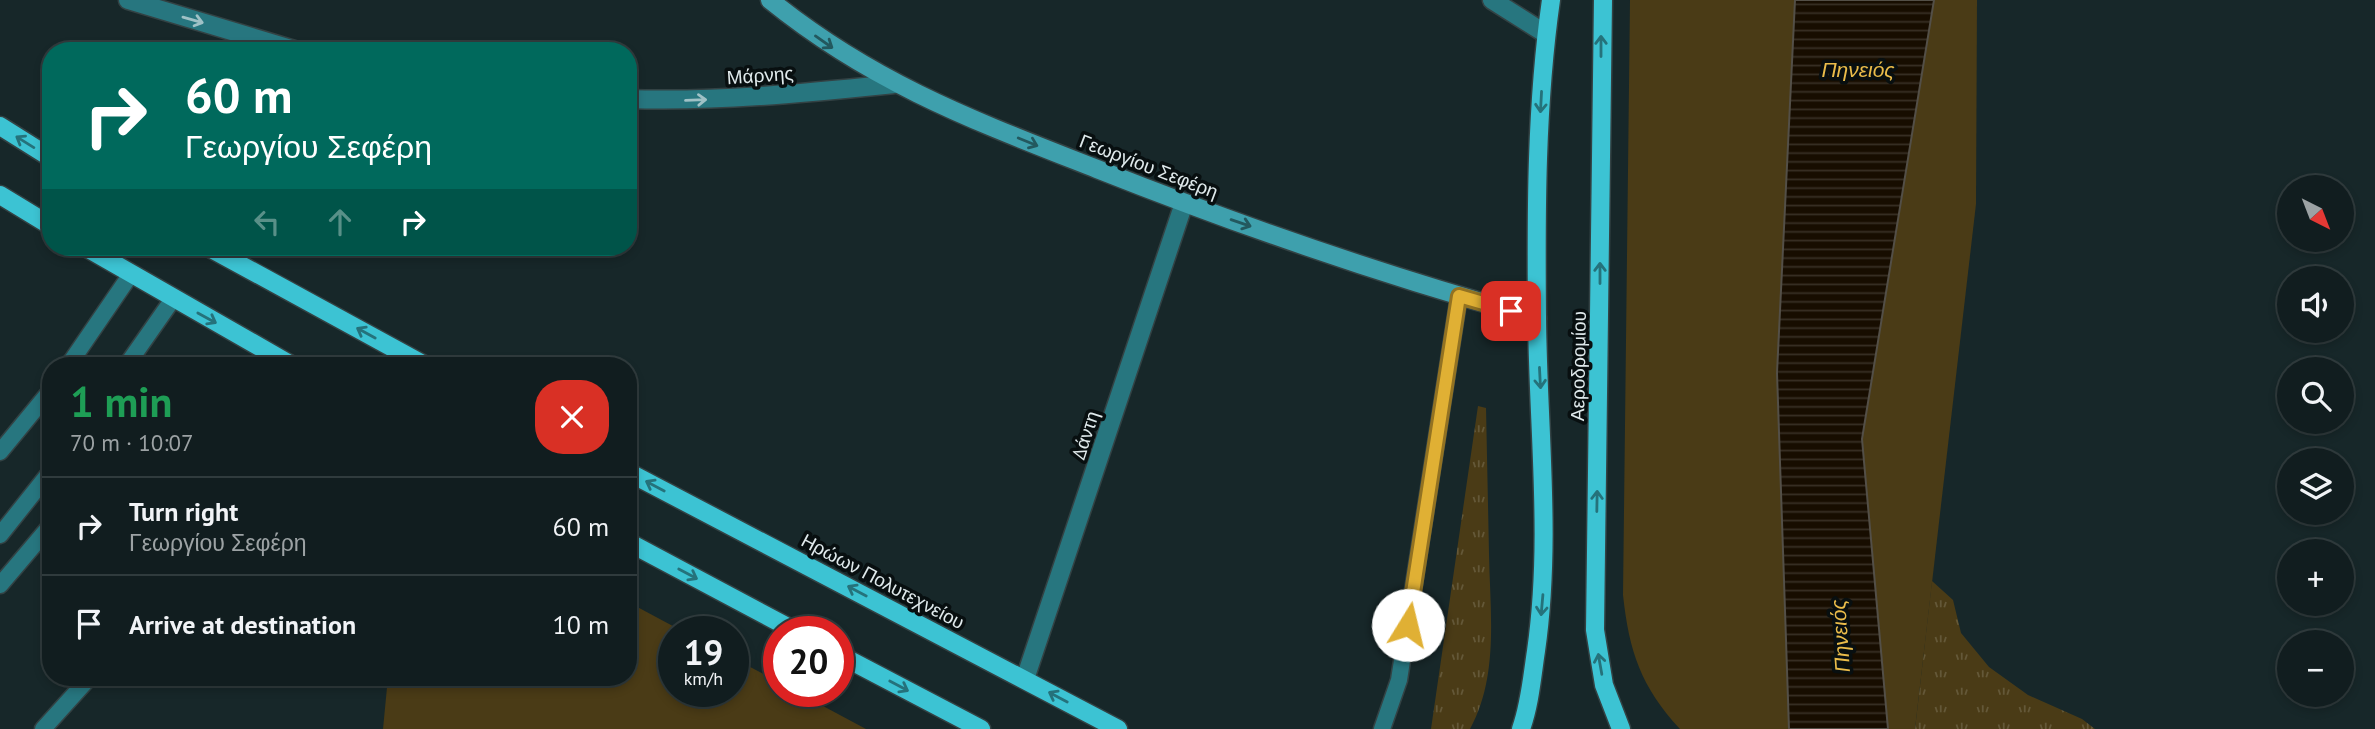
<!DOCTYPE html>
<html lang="en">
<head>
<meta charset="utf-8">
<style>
	:root { --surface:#111d1f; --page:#1a2628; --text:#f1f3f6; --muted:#9ca2a4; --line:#303b3d }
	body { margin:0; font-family:"PT Sans",sans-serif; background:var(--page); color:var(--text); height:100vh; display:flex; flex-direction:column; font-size:26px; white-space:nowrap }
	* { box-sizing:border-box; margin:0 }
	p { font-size:23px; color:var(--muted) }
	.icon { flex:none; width:38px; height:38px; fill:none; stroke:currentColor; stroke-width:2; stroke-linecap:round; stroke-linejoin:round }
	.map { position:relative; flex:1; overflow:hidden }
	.side { position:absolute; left:42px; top:357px; width:595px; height:329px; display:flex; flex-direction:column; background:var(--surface); border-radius:28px; box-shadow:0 4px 10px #0003,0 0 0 2px var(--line) }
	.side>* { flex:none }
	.guide { position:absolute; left:42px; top:42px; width:595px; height:214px; border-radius:28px; box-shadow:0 4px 10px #0003,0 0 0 2px var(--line); background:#00695c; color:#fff; overflow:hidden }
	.needle { width:46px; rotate:138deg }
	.tools { position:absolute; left:2277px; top:175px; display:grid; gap:14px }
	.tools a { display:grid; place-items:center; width:77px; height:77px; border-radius:50%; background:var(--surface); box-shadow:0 4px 10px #0003,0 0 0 2px var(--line); font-size:35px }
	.speed { position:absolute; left:658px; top:616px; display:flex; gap:14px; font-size:35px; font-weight:700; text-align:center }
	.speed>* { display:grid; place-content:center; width:91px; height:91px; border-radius:50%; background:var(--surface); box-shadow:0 4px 10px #0003,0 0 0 2px var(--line); line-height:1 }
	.speed small { font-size:18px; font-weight:400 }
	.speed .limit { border:10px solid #d22; background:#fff; color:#111 }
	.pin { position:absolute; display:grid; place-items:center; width:60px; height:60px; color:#fff; margin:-30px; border-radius:14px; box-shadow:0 4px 10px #0006 }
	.me { position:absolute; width:77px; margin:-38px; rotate:9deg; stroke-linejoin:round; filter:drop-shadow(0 0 5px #0008) }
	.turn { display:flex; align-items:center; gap:24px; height:147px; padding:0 28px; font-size:32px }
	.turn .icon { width:91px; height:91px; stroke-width:2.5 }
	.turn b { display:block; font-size:49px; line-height:60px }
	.lanes { display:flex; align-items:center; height:66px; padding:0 28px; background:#0003; justify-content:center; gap:35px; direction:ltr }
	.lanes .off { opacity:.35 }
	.round { display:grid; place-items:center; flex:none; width:74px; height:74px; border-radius:28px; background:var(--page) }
	.summary { display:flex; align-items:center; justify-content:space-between; height:119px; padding:0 28px }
	h1 { font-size:42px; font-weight:800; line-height:52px; color:#1e9e55 }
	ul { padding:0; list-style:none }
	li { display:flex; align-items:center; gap:21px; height:98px; padding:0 28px; border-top:2px solid var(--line) }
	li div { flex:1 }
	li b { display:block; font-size:26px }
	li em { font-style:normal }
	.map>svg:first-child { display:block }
	.grass { fill:url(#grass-tufts) }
	.park { fill:#4a3b16 }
	.water { fill:url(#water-rules); stroke:#534f47; stroke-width:2 }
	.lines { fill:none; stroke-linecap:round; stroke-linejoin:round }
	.lane-casing { stroke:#334244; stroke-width:19 }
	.street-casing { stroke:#334244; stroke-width:21 }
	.secondary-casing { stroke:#334244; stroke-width:21 }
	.primary-casing { stroke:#334244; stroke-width:21 }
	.lane { stroke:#27767f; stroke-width:16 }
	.street { stroke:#27767f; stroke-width:18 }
	.secondary { stroke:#3ea0ad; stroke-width:18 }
	.primary { stroke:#3cc3d3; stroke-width:18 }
	.oneway { stroke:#9fc1c6 }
	.oneway2 { stroke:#23585e }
	.oneway3 { stroke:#25727b }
	.route-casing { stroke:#927222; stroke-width:18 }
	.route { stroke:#e0b034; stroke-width:12 }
	.labels { text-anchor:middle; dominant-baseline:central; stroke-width:7; stroke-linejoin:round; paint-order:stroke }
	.street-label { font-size:19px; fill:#e0eaec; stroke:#080f10 }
	.water-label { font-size:21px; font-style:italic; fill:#eabc4a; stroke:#080f10 }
</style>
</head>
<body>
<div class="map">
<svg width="2375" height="729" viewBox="0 0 2375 729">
	<defs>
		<pattern id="grass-tufts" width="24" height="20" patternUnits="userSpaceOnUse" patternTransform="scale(1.75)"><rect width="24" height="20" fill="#4a3b16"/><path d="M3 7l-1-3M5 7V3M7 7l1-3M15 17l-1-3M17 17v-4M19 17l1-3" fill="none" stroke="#645838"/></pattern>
		<pattern id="water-rules" width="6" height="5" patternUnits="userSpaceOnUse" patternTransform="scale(1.75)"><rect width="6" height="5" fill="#170d00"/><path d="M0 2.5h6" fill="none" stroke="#383025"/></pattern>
	</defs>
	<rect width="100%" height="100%" fill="#172729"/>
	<g class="grass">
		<path d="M 1478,406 L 1486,408 C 1487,457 1488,505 1489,554 C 1490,612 1499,676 1470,729 L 1431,729 Z"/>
		<path d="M 1932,581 L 1953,600 L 1961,633 L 1989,667 L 2028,695 L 2082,719 L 2095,729 L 1915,729 Z"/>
	</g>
	<g class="park">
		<path d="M 1630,0 L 1795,0 L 1777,373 L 1789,729 L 1680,729 C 1641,687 1629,651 1623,595 Z"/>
		<path d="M 1934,0 L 1977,0 L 1976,204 L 1915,729 L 1888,729 L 1862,439 Z"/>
		<path d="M 628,602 L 684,632 L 674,632 L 674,691 L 733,691 L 733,658 L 779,682 L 779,691 L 795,691 L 866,729 L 383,729 L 388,677 L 628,677 Z"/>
	</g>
	<path class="water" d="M 1795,0 L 1934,0 L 1862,439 L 1888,729 L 1789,729 L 1777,373 Z"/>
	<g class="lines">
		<g class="lane-casing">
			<g id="lane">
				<path d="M 68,366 L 131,274"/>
				<path d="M 126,366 L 173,299"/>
				<path d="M 0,452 L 51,390"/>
				<path d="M 0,535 L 51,471"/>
				<path d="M 0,585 L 51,525"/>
				<path d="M 43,729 L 90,677"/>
				<path d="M 1382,729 L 1399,680 L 1459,296"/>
			</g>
		</g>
		<g class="street-casing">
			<g id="street">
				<path d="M 128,0 L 298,51"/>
				<path d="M 1492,0 L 1546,34"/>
				<path d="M 628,99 C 718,102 805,93 894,84"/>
				<path d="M 1025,679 L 1184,203"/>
			</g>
		</g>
		<g class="secondary-casing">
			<path id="secondary" d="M 770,0 C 874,84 975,121 1097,169 C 1241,226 1388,277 1537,318"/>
		</g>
		<g class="primary-casing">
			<g id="primary">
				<path d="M 1603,0 L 1595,630 L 1604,685 L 1621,729"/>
				<path d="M 0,126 L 51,158"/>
				<path d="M 0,195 L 51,226"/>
				<path d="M 85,247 L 293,366"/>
				<path d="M 208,247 L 426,366"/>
				<path d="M 628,472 L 1118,729"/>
				<path d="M 628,542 L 797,632"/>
				<path d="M 838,654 L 981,729"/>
				<path d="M 1521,729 C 1530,704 1532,677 1536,651 C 1552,540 1538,429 1537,318 C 1536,212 1536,105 1551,0"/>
			</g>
		</g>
		<use href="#lane" class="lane"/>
		<use href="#street" class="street"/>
		<use href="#secondary" class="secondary"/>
		<use href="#primary" class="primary"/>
	</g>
	<defs><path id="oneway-shaft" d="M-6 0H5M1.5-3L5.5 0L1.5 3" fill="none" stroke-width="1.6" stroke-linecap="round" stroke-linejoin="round" transform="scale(1.75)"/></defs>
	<g class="oneway">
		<use href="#oneway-shaft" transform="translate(193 20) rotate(16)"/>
		<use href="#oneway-shaft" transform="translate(696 100) rotate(-2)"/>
	</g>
	<g class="oneway2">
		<use href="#oneway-shaft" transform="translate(824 42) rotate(35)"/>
		<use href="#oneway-shaft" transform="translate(1028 142) rotate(22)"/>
		<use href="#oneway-shaft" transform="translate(1241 223) rotate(19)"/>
	</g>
	<g class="oneway3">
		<use href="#oneway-shaft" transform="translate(1601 46) rotate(-90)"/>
		<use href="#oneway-shaft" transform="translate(1541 102) rotate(93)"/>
		<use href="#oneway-shaft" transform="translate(25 142) rotate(-148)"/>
		<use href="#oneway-shaft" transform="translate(1600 273) rotate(-90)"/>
		<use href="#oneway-shaft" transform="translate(207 318) rotate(29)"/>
		<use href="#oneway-shaft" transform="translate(366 333) rotate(-151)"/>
		<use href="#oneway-shaft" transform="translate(1540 378) rotate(87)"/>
		<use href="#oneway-shaft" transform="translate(655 486) rotate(-152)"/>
		<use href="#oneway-shaft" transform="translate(1597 501) rotate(-89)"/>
		<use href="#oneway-shaft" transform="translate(688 574) rotate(28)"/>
		<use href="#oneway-shaft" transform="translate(857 591) rotate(-152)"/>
		<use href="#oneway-shaft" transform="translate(1542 605) rotate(95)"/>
		<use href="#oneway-shaft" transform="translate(1600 664) rotate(-100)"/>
		<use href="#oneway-shaft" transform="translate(899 686) rotate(28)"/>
		<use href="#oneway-shaft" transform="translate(1058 697) rotate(-152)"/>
	</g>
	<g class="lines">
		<g class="route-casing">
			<path id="route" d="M 1408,625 L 1459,296 L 1511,311"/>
		</g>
		<use href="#route" class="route"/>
	</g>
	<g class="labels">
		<g class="street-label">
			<text transform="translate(760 75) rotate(-4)">Μάρνης</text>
			<text transform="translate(1149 166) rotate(21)">Γεωργίου Σεφέρη</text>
			<text transform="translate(1578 366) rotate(-89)">Αεροδρομίου</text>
			<text transform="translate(1085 435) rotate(-72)">Δάντη</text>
			<text transform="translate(883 581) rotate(28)">Ηρώων Πολυτεχνείου</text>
		</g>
		<g class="water-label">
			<text x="1858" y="69">Πηνειός</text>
			<text transform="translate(1840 636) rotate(-94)">Πηνειός</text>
		</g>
	</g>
</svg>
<div class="tools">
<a><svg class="needle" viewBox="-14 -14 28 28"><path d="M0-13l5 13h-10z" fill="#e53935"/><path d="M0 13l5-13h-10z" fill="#9ca2a4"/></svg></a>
<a><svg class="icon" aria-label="sound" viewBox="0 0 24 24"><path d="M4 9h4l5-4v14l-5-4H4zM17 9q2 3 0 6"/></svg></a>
<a><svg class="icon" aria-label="search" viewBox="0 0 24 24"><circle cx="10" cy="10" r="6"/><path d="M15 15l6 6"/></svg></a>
<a><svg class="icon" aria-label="layers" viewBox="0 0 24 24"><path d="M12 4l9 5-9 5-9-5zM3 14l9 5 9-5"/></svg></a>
<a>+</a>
<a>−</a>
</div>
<div class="speed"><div>19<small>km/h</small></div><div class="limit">20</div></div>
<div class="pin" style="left:1511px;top:311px;background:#d93025"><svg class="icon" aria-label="arrive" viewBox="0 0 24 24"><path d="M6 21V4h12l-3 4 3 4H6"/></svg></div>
<svg class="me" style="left:1408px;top:625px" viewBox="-20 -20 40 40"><circle r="19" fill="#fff"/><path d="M0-13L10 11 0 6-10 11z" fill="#e0b034"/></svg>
<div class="guide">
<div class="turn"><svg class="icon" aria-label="right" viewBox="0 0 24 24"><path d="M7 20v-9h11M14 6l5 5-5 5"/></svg><div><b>60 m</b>Γεωργίου Σεφέρη</div></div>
<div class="lanes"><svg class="icon off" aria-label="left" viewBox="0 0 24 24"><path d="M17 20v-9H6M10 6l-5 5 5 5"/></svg><svg class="icon off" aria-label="ahead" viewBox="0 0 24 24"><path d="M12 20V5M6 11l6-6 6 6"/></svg><svg class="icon" aria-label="right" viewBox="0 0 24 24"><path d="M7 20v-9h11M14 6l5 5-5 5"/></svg></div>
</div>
<section class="side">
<div class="summary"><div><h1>1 min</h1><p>70 m · 10:07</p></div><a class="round" style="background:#d93025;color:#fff"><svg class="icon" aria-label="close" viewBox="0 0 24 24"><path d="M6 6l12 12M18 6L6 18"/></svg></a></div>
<ul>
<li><svg class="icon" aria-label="right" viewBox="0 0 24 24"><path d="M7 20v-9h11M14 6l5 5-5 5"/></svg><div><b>Turn right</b><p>Γεωργίου Σεφέρη</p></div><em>60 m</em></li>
<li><svg class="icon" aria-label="arrive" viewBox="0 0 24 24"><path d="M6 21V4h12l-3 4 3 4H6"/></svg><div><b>Arrive at destination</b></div><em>10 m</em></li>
</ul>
</section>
</div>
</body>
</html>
